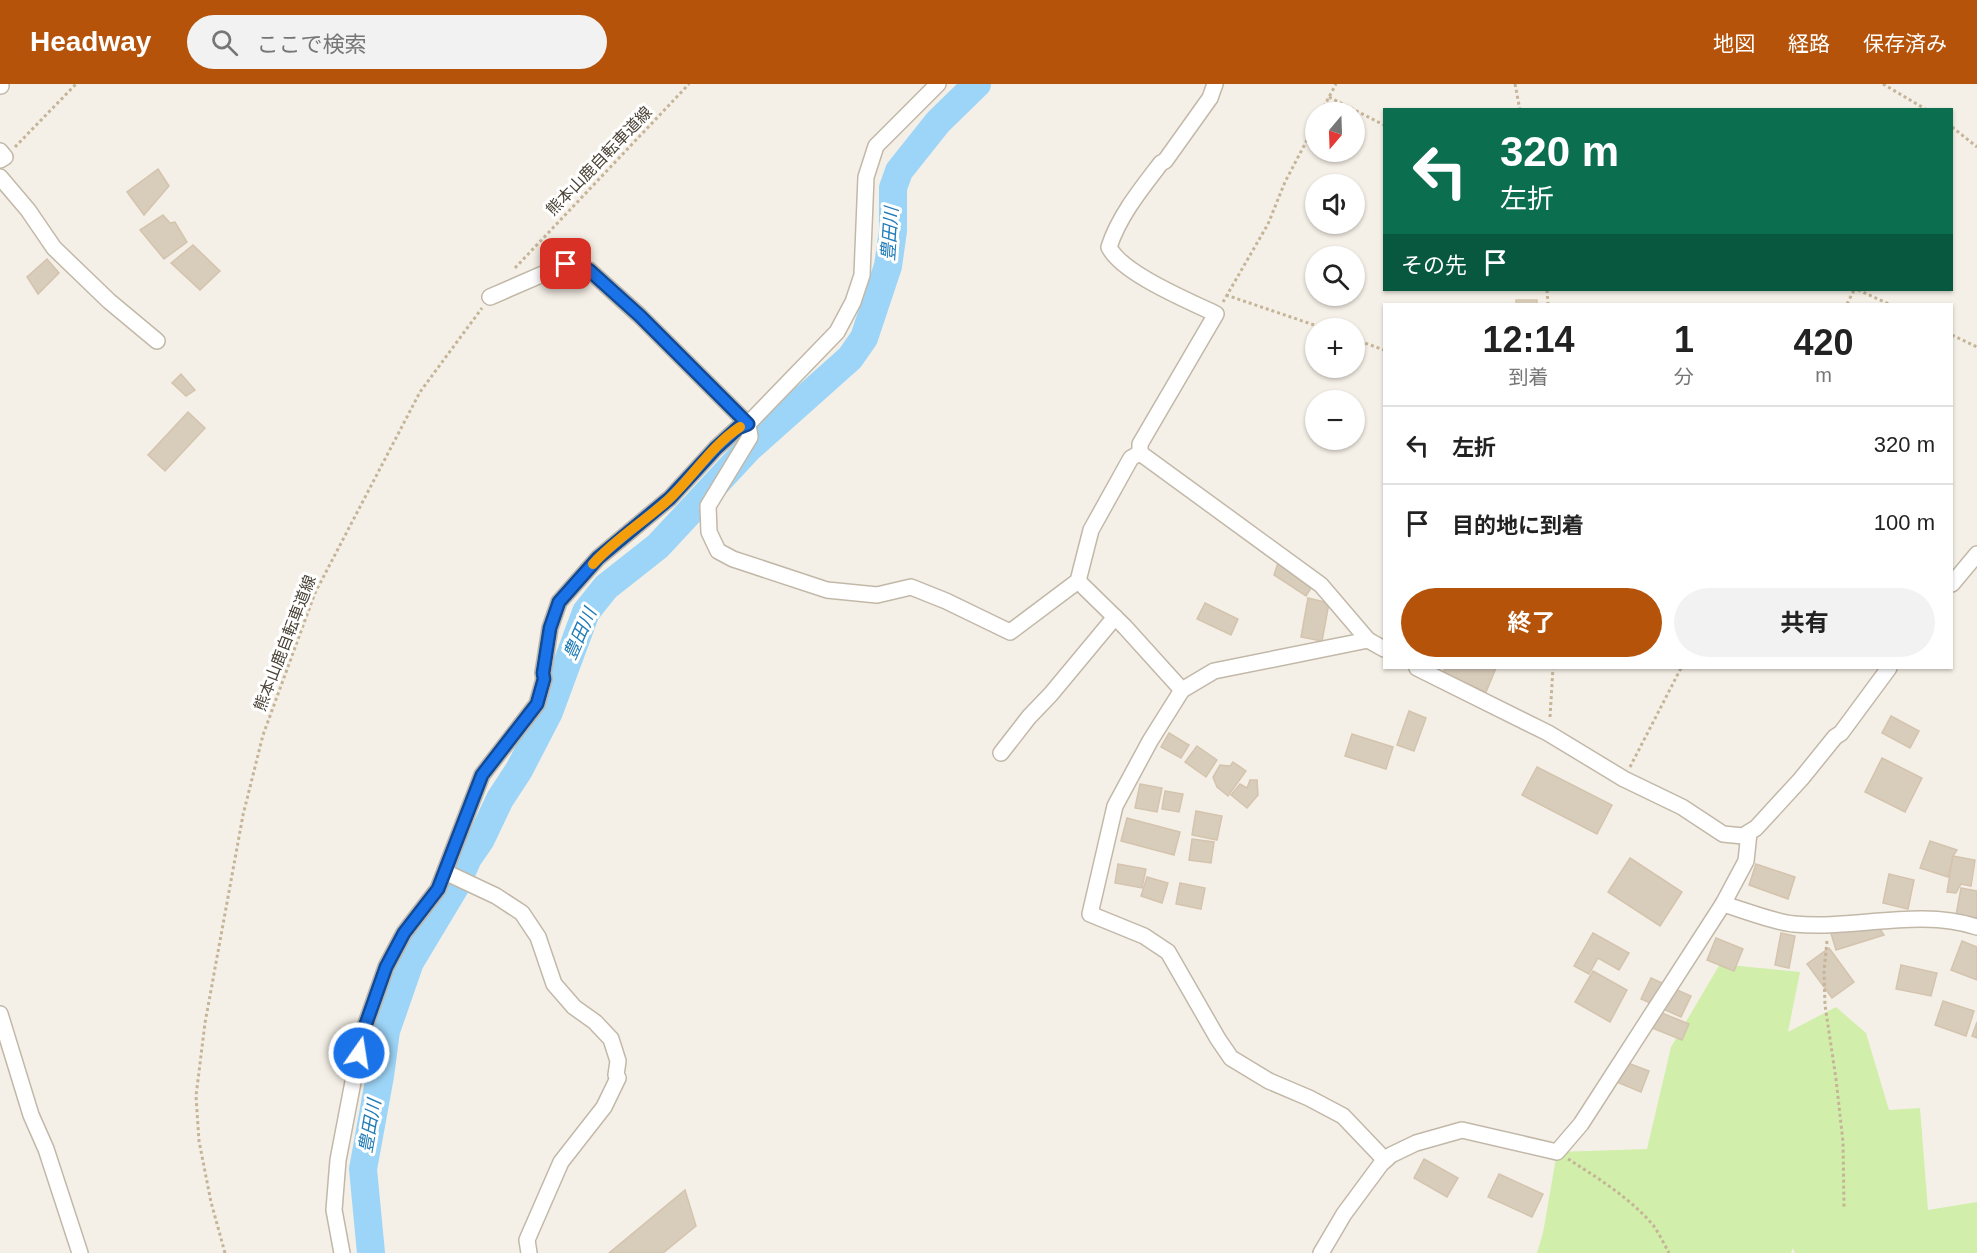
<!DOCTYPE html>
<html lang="ja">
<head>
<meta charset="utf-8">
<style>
	:root { --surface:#fff; --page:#f2f2f2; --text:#222; --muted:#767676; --line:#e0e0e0; --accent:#b45309 }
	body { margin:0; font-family:Helvetica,"Noto Sans JP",sans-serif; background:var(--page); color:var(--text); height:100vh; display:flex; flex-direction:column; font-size:22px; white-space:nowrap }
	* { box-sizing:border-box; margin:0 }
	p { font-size:20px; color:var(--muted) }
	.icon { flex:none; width:33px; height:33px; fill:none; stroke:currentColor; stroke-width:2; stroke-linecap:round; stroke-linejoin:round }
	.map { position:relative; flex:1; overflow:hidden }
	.panel { position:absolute; left:1383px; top:219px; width:570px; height:366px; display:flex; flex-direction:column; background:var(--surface); border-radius:0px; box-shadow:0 2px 4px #0004 }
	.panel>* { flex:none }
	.banner { position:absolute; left:1383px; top:24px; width:570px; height:183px; border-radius:0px; box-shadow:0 2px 4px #0004; background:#0b6e4f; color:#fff; overflow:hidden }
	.needle { width:39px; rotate:199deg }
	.tools { position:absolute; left:1305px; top:18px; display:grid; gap:12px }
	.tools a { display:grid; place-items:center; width:60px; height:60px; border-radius:50%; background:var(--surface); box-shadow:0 2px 4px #0004; font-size:30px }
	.pin { position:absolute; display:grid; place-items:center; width:51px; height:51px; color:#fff; margin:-26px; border-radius:12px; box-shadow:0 3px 9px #0006 }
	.me { position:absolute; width:66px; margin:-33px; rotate:13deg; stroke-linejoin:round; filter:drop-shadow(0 0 4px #0008) }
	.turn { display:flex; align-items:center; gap:21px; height:126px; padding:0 18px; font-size:27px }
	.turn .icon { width:78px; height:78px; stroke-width:2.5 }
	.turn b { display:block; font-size:42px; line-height:51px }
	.then { display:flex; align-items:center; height:57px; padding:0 18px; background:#0003; gap:12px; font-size:22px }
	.eta { display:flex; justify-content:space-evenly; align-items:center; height:102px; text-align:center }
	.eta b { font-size:36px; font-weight:700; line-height:42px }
	.primary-button { display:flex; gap:12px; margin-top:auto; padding:12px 18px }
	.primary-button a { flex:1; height:69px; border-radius:36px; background:var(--accent); color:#fff; font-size:24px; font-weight:700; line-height:69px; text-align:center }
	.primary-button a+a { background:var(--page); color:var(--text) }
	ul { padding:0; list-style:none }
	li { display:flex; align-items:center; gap:18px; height:78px; padding:0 18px; border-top:2px solid var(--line) }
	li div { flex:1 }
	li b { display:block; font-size:22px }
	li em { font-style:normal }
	header { display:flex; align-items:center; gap:36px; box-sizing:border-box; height:84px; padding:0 30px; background:var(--accent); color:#fff }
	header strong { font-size:28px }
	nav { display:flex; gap:33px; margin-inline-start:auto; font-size:21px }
	.search { width:420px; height:54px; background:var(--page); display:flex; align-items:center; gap:15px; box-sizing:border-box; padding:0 21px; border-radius:33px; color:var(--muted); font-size:22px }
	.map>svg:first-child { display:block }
	.green { fill:#d1eeab }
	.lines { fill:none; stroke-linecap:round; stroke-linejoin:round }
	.river { stroke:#9dd5f8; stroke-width:28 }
	.building { fill:#d8ccbb; stroke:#d4c4ad; stroke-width:1.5 }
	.street-casing { stroke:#c2b8a8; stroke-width:18 }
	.path { stroke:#c5b498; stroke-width:3; stroke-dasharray:3 3; stroke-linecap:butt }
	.street { stroke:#fff; stroke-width:15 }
	.route-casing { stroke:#114b97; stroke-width:15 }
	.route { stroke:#1a73e8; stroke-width:10 }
	.slow { stroke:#f59e0b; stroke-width:10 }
	.labels { text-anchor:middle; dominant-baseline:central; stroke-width:6; stroke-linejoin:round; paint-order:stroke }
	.street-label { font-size:16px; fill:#494135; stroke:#fff }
	.water-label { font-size:18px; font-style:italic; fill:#207cb8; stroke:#fff }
</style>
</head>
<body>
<header>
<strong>Headway</strong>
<div class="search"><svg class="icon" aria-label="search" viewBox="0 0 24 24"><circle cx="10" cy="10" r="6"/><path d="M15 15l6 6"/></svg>ここで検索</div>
<nav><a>地図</a><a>経路</a><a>保存済み</a></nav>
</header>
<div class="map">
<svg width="1977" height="1169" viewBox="0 0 1977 1169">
	<rect width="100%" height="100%" fill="#f5f0e7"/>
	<path class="green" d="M 1720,880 L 1800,888 L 1788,948 L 1836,923 L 1866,949 L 1889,1026 L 1920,1024 L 1928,1126 L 1977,1118 L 1977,1169 L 1795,1169 L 1793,1164 L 1791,1169 L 1537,1169 L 1543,1149 L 1557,1068 L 1647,1065 L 1671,963 Z"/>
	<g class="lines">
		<path class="river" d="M 371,1169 L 363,1085 L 380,992 L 386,947 L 410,878 L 455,803 L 468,774 L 481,755 L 500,715 L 519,686 L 549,628 L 586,528 L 606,503 L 658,462 L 749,364 L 850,274 L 864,254 L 888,182 L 893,147 L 893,104 L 899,87 L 938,38 L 977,0"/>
	</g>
	<g class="building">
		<path d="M 158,85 L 169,102 L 144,131 L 127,108 Z"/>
		<path d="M 163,131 L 170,139 L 175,138 L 187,158 L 164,175 L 140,146 Z"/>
		<path d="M 193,161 L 220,187 L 200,206 L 171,179 Z"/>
		<path d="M 47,175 L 59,189 L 38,210 L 27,193 Z"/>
		<rect x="1516" y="216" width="21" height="4"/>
		<path d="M 181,290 L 195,306 L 186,312 L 172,299 Z"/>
		<path d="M 188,328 L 205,344 L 165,387 L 148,371 Z"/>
		<path d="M 1278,479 L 1313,501 L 1306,512 L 1274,491 Z"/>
		<path d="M 1308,514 L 1329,519 L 1322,557 L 1301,553 Z"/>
		<path d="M 1205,519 L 1238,535 L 1231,551 L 1197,535 Z"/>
		<path d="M 1445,584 L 1496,584 L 1486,608 L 1443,589 Z"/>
		<path d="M 1409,627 L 1426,634 L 1414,667 L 1397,661 Z"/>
		<path d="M 1891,632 L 1919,647 L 1910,664 L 1882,649 Z"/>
		<path d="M 1169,649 L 1189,661 L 1181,674 L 1161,663 Z"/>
		<path d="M 1352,650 L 1393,663 L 1386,685 L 1345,672 Z"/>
		<path d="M 1197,662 L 1217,676 L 1206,693 L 1185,678 Z"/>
		<path d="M 1882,674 L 1922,694 L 1905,728 L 1865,708 Z"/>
		<path d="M 1233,678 L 1246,687 L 1228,712 L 1217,703 L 1213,693 L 1220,681 L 1230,682 Z"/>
		<path d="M 1537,683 L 1612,721 L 1597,750 L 1522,711 Z"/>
		<path d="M 1250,696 L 1257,696 L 1258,711 L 1247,724 L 1231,711 L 1240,700 L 1247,704 Z"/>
		<path d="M 1140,700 L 1162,704 L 1157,728 L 1135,724 Z"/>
		<path d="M 1165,707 L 1183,710 L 1179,728 L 1162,725 Z"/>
		<path d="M 1196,727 L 1222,732 L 1217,756 L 1192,751 Z"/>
		<path d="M 1127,734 L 1180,748 L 1174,771 L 1121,757 Z"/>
		<path d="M 1192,755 L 1214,758 L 1211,779 L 1189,776 Z"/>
		<path d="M 1930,757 L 1957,766 L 1953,772 L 1948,793 L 1920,784 Z"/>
		<path d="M 1953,772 L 1975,776 L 1971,802 L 1961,800 L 1956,809 L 1947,808 Z"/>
		<path d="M 1630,774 L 1682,808 L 1660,842 L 1608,808 Z"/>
		<path d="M 1118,780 L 1146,785 L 1142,804 L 1115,799 Z"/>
		<path d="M 1756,780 L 1795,793 L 1788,815 L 1749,801 Z"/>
		<path d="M 1889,790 L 1914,796 L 1908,825 L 1883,819 Z"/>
		<path d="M 1147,793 L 1168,799 L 1162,819 L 1141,812 Z"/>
		<path d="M 1180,799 L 1205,804 L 1201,825 L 1176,820 Z"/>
		<path d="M 1961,804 L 1977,807 L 1977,835 L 1956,831 Z"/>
		<path d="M 1871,831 L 1884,851 L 1836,866 L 1829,843 Z"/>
		<path d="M 1593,849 L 1629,869 L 1619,886 L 1598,874 L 1589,890 L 1574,882 Z"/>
		<path d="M 1781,849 L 1795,852 L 1789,884 L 1775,881 Z"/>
		<path d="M 1716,854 L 1743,865 L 1734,887 L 1707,876 Z"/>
		<path d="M 1962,857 L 1977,863 L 1977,896 L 1951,886 Z"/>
		<path d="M 1829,864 L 1854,898 L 1832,914 L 1807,880 Z"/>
		<path d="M 1901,881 L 1937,889 L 1931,912 L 1896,905 Z"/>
		<path d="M 1593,887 L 1627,906 L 1610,938 L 1575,918 Z"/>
		<path d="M 1651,894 L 1691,912 L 1681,933 L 1641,915 Z"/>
		<path d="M 1943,917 L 1974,927 L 1966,952 L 1935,941 Z"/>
		<path d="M 1657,927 L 1689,940 L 1682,956 L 1650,943 Z"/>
		<path d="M 1977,938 L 1977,954 L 1972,952 Z"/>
		<path d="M 1625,978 L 1649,987 L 1641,1008 L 1617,998 Z"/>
		<path d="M 1424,1075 L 1458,1094 L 1447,1113 L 1414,1094 Z"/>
		<path d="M 1499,1090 L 1543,1110 L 1532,1133 L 1488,1113 Z"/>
		<path d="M 685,1106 L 696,1142 L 663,1169 L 609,1169 Z"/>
	</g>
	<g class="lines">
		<g class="street-casing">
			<g id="street">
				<path d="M 0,1 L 1,2"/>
				<path d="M 0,67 L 5,73 L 0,76"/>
				<path d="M 0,93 L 28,126 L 54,164 L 109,217 L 157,257"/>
				<path d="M 490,213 L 566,180 L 589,186 L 640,232 L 748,340 L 750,353 L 708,422 L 709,448 L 718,467 L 733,475 L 827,506 L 877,511 L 911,503 L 946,517 L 1010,548 L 1078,497 L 1091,446 L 1131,374 L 1140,369"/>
				<path d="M 1140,369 L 1140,360 L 1216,230 C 1189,217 1121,189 1109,163 C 1119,132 1141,105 1161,79 L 1165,77 L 1210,14 L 1215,0"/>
				<path d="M 1140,369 L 1321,501 L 1368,556 L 1384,565"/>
				<path d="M 1078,497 L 1125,543 L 1182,606"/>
				<path d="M 1952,500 L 1977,470"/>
				<path d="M 1368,556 L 1214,587 L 1182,606 L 1150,657 L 1115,722 L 1090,830 L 1144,852 L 1168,868 L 1218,955 L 1231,974 L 1269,997 L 1309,1014 L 1343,1032 L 1385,1076"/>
				<path d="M 1417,584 L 1548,649 L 1624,695 L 1682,723 L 1723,750 L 1743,752 L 1756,744 L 1801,695 L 1835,653 L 1841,649 L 1889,584"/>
				<path d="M 1001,669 L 1029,633 L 1051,610 L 1115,533"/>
				<path d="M 445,788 L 496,812 L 522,829 L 538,853 L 554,900 L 574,923 L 595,938 L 611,955 L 618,977 L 616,991 L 618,994 L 604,1023 L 561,1078 L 530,1149 L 527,1156 L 529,1169"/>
				<path d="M 1723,820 C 1744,826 1773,838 1794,840 C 1855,846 1917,824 1977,843"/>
				<path d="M 0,930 L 31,1031 L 46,1065 L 80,1169"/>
				<path d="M 342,1169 L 334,1126 L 338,1076 L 362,951 L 386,883 L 404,849 L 438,805 L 482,691 L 537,620 L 544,595 L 543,589 L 550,544 L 559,518 L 598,474 L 670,414 L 716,364 L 738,344 L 748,340 L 837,248 L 853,218 L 862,191 L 866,93 L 876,62 L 938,0"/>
				<path d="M 1321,1169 L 1344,1130 L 1381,1080 L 1391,1071 L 1416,1059 L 1462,1046 L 1557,1068 L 1581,1040 L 1723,820 L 1746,777 L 1749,749"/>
			</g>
		</g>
		<g class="path">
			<path d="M 1515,0 L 1520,26"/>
			<path d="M 1883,0 L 1927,26"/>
			<path d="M 1329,13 L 1384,41"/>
			<path d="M 1321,28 L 1336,0"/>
			<path d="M 1952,43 L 1977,63"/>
			<path d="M 15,63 L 76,0"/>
			<path d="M 515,184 L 689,0"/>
			<path d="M 1547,206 L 1548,220"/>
			<path d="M 1858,206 L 1889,220"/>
			<path d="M 1226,211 L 1323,244"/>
			<path d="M 1223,218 L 1268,140 L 1285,98 L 1316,39"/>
			<path d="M 1847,220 L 1854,206"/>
			<path d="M 1952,251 L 1977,263"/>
			<path d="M 1354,255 L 1384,266"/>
			<path d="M 1550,633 L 1553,584"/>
			<path d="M 1630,683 L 1681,584"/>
			<path d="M 1827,857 L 1824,887 L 1825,921 L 1836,995 L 1843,1058 L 1844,1123"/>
			<path d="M 1568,1075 C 1598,1094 1630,1114 1653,1141 C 1659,1149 1664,1160 1669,1169"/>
			<path d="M 225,1169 L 211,1118 L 199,1057 L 196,1012 L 205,939 L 243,731 L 263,651 L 315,509 L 420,308 L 482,224"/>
		</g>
		<use href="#street" class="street"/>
	</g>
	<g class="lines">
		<g class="route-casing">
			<path id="route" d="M 359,969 L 362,951 L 386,883 L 404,849 L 438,805 L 482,691 L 537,620 L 544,595 L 543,589 L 550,544 L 559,518 L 598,474 L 670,414 L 716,364 L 738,344 L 748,340 L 640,232 L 589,186 L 566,180"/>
		</g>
		<use href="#route" class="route"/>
		<path class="slow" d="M 593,480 C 615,455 644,438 668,416 C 693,393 711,362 740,343"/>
	</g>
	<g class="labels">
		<g class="street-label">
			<text transform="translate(599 77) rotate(-46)">熊本山鹿自転車道線</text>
			<text transform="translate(285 559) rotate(-69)">熊本山鹿自転車道線</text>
		</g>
		<g class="water-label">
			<text transform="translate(890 150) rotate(-86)">豊田川</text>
			<text transform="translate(580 550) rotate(-66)">豊田川</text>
			<text transform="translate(370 1042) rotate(-80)">豊田川</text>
		</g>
	</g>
</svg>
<div class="tools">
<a><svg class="needle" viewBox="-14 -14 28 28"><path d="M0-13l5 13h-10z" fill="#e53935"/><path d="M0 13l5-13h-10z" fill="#767676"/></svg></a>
<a><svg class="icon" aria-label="sound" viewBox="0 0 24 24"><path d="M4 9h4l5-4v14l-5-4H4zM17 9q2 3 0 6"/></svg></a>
<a><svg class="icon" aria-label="search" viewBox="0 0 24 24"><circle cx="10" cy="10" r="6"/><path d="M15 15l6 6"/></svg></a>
<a>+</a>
<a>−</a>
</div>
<div class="pin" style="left:566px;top:180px;background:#d93025"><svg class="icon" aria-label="arrive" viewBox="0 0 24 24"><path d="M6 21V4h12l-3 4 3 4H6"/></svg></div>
<svg class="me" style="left:359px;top:969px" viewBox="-20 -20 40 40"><circle r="17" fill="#1a73e8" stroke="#fff" stroke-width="3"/><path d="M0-11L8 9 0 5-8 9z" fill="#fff"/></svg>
<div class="banner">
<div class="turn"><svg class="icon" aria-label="left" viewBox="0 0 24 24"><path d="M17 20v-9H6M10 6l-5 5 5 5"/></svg><div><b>320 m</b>左折</div></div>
<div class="then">その先<svg class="icon" aria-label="arrive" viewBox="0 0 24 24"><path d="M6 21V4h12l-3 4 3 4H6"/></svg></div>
</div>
<section class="panel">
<div class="eta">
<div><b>12:14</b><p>到着</p></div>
<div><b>1</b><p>分</p></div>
<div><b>420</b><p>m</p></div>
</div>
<ul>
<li><svg class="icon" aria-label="left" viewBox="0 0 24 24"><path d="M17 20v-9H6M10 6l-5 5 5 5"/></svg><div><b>左折</b></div><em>320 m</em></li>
<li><svg class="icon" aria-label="arrive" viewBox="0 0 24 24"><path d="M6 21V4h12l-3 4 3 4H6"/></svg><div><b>目的地に到着</b></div><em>100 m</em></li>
</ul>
<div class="primary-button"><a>終了</a><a>共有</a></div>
</section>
</div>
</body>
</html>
